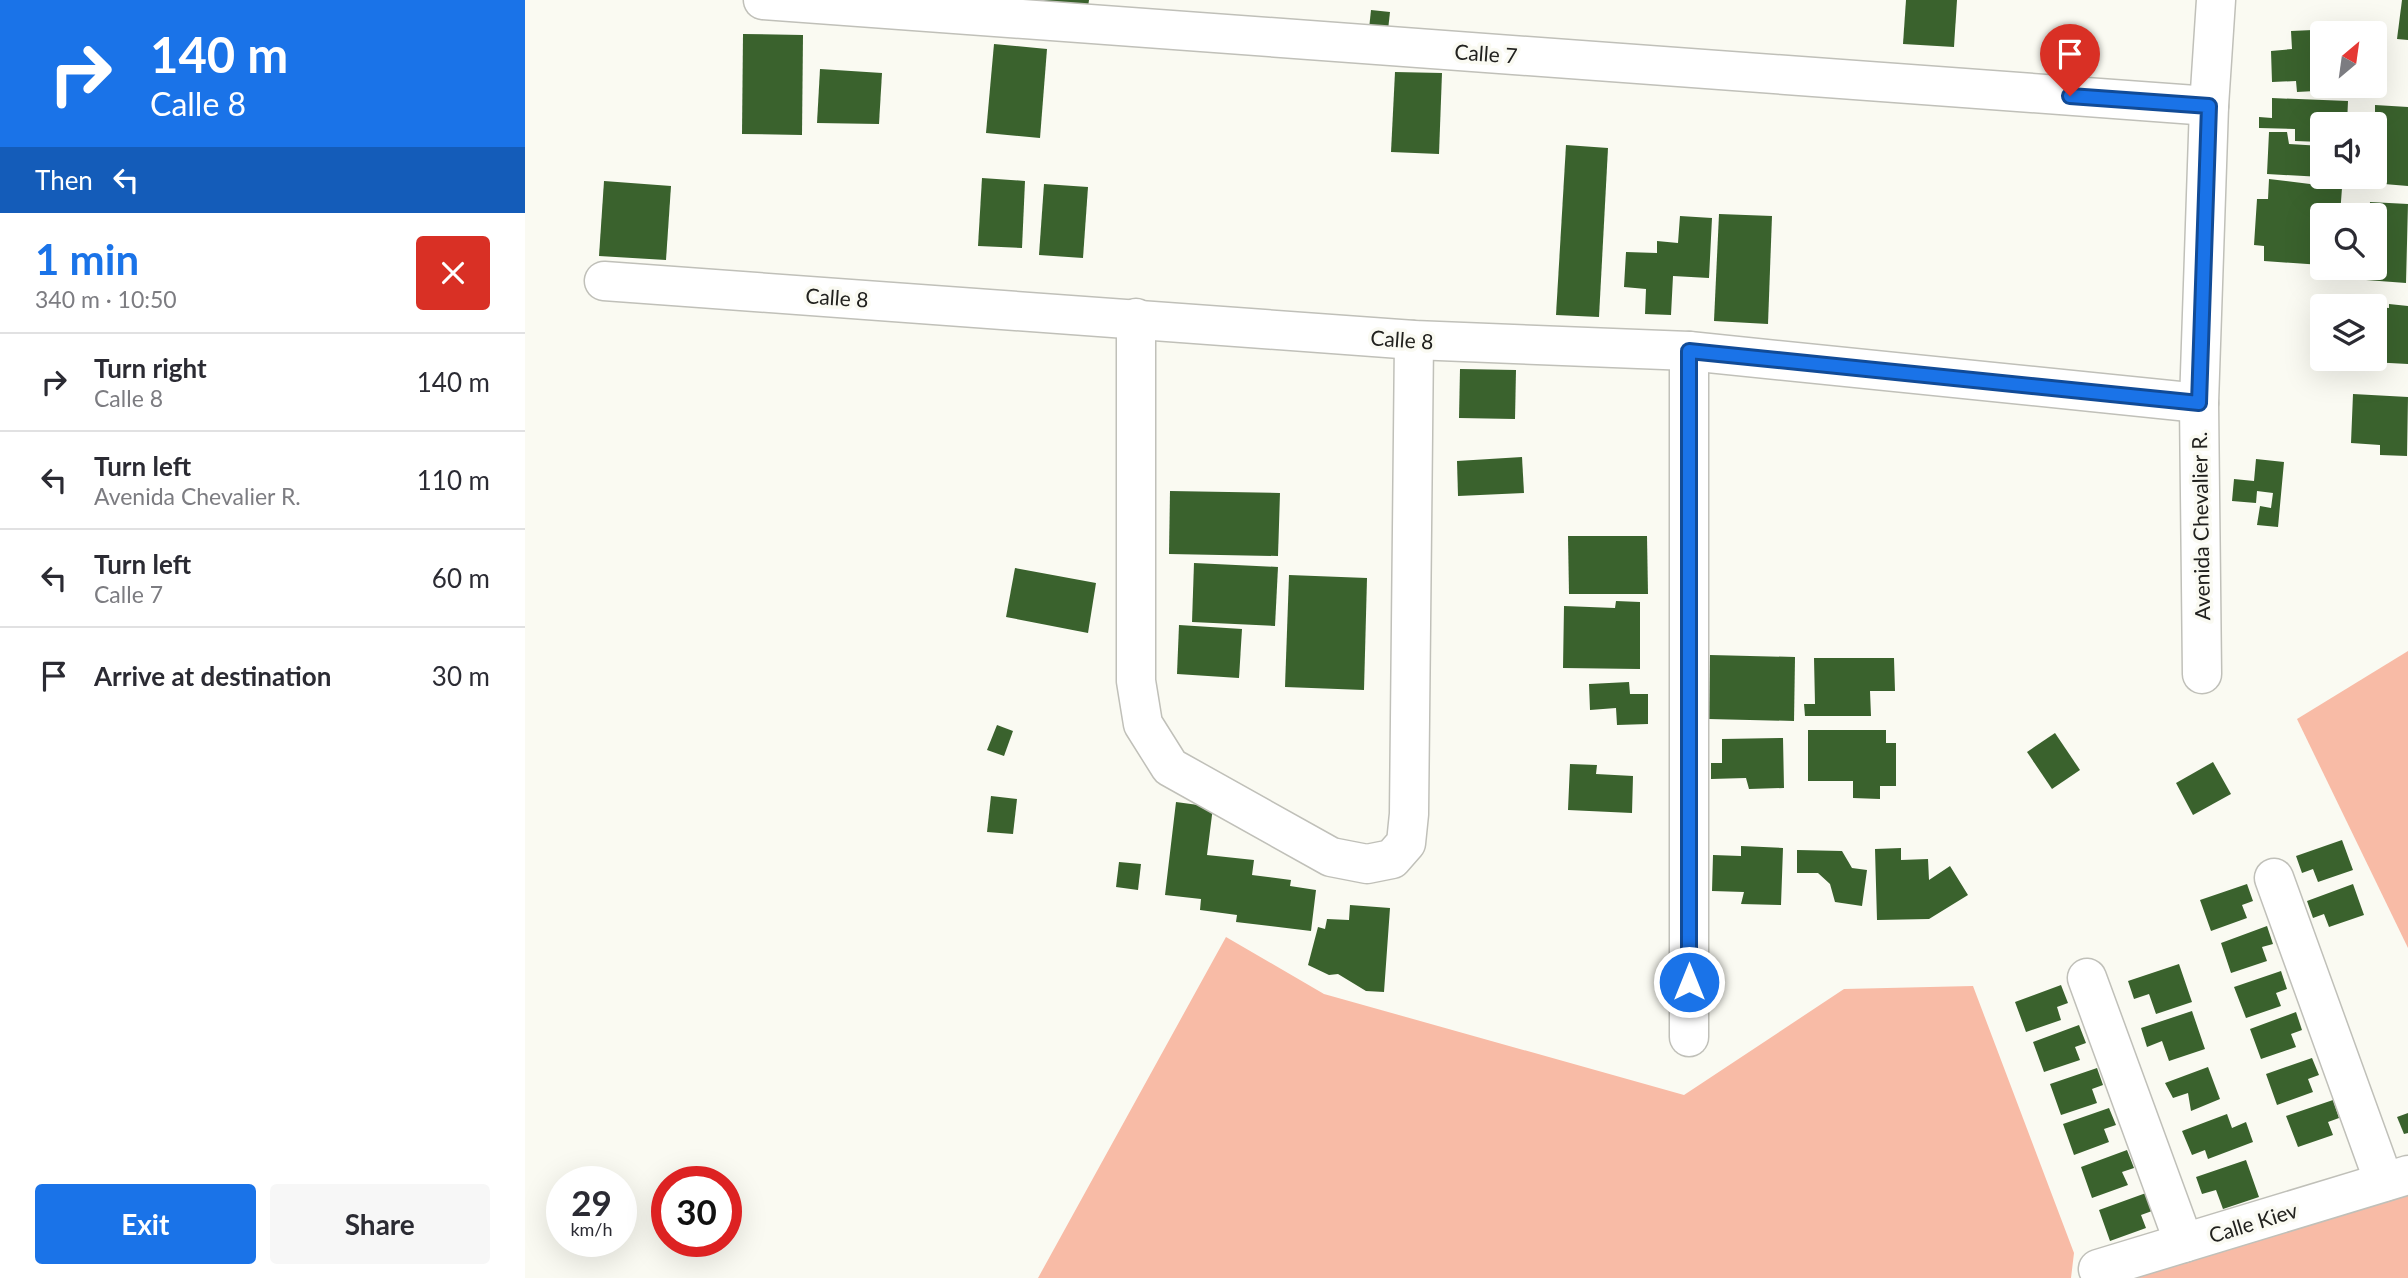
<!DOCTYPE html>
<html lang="en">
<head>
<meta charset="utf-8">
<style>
	:root { --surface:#fff; --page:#f7f7f7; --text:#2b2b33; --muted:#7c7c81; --line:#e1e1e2; --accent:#1a73e8 }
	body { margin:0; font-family:Lato,sans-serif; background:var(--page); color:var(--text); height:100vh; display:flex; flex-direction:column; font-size:26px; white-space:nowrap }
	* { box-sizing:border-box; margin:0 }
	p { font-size:23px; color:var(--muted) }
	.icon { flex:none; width:38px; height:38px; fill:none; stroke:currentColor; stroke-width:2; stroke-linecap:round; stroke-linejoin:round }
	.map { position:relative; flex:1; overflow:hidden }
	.panel { display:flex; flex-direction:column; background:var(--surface); width:525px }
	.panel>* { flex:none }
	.top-card { background:#1a73e8; color:#fff; overflow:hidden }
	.needle { width:46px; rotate:29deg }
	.fabs { position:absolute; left:1785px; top:21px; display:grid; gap:14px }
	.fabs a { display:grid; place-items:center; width:77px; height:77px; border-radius:7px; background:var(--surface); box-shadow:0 7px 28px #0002; font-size:35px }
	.speed { position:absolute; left:21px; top:1166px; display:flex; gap:14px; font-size:35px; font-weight:700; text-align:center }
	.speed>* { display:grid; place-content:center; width:91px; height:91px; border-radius:50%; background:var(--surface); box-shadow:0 7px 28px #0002; line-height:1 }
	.speed small { font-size:18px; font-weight:400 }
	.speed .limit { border:10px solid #d22; background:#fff; color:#111 }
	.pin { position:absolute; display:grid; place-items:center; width:60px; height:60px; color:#fff; margin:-72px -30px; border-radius:50% 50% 50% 0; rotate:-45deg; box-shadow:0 0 7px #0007 }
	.pin .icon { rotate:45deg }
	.me { position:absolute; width:77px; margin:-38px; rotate:0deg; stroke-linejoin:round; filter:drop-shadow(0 0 5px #0008) }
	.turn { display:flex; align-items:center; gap:24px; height:147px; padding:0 35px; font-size:32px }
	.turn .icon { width:91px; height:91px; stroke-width:2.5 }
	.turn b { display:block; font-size:49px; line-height:60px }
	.then { display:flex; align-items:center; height:66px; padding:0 35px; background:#0003; gap:14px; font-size:26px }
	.round { display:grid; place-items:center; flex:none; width:74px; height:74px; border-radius:7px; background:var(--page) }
	.summary { display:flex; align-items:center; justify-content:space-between; height:119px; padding:0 35px }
	h1 { font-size:42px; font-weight:700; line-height:52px; color:var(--accent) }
	.primary-button { display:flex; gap:14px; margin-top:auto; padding:14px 35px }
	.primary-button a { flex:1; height:80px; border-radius:7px; background:var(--accent); color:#fff; font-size:28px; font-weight:700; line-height:80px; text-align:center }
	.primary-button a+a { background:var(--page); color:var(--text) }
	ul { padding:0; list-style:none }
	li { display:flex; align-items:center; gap:21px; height:98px; padding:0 35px; border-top:2px solid var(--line) }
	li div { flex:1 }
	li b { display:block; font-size:26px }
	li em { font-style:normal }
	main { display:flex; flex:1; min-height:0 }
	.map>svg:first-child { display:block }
	.green { fill:#f8bba6 }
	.building { fill:#3a622d }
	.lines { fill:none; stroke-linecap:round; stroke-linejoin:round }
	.minor-casing { stroke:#c0c0b9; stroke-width:41 }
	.minor { stroke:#fff; stroke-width:38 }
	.route-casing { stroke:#114b97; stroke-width:18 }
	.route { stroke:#1a73e8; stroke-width:12 }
	.labels { text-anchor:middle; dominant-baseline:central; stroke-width:7; stroke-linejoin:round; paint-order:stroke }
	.street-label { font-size:21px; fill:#21211e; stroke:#fafaf2 }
</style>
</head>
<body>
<main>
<section class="panel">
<div class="top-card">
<div class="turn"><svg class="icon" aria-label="right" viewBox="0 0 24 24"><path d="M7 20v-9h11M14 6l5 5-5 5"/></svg><div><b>140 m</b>Calle 8</div></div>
<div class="then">Then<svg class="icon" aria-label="left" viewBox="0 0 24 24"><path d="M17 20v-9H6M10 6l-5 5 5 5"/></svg></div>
</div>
<div class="summary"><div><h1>1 min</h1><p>340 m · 10:50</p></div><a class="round" style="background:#d93025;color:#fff"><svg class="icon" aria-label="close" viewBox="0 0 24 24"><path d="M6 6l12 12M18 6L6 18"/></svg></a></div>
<ul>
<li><svg class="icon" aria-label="right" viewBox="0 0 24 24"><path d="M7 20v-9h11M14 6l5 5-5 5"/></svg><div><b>Turn right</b><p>Calle 8</p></div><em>140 m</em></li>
<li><svg class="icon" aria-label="left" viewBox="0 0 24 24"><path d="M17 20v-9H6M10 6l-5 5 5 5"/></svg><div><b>Turn left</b><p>Avenida Chevalier R.</p></div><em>110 m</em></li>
<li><svg class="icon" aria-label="left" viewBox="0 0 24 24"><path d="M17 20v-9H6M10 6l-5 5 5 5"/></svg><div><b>Turn left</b><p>Calle 7</p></div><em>60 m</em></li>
<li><svg class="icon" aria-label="arrive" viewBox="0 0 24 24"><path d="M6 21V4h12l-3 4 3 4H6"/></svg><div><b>Arrive at destination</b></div><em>30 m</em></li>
</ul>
<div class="primary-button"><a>Exit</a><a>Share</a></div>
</section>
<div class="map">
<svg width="1883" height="1278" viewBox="0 0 1883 1278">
	<rect width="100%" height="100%" fill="#fafaf2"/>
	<g class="green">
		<path d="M 1883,651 L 1883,948 L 1772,719 Z"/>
		<path d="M 701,937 L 799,994 L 1159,1095 L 1319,989 L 1448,986 L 1549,1253 L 1546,1278 L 513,1278 Z"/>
		<path d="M 1883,1192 L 1883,1278 L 1600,1278 Z"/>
	</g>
	<g class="building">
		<path d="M 511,0 L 564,0 L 563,7 L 511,3 Z"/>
		<path d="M 1381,0 L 1432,0 L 1429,47 L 1378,44 Z"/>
		<path d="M 1877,0 L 1883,0 L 1883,40 L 1872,39 Z"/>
		<path d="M 846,10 L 865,12 L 863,30 L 844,29 Z"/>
		<path d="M 1788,30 L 1790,53 L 1797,53 L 1797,74 L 1790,74 L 1790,91 L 1772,92 L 1771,81 L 1747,82 L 1746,51 L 1767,49 L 1766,31 Z"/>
		<path d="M 218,34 L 278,35 L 277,135 L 217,134 Z"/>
		<path d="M 469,44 L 522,49 L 515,138 L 461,133 Z"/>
		<path d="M 295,69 L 357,73 L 354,124 L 292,123 Z"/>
		<path d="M 870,72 L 917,73 L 914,154 L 866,152 Z"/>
		<path d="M 1747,98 L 1823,101 L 1822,124 L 1797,124 L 1797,142 L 1770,141 L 1770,129 L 1734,128 L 1734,117 L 1747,118 Z"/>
		<path d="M 1850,105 L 1883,107 L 1883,186 L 1847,183 L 1846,177 L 1850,177 L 1850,124 L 1840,124 L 1840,121 L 1850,121 Z"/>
		<path d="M 1744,132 L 1762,132 L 1764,144 L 1797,146 L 1797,177 L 1742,174 Z"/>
		<path d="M 1041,145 L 1083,148 L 1074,317 L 1031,315 Z"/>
		<path d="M 457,178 L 500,181 L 497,248 L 453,246 Z"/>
		<path d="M 1744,179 L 1817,188 L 1815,215 L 1797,215 L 1797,265 L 1739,261 L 1739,246 L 1729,245 L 1732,199 L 1743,199 Z"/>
		<path d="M 79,181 L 146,186 L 141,260 L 74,256 Z"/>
		<path d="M 519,184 L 563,187 L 558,258 L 514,255 Z"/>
		<path d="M 1845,202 L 1883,204 L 1881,283 L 1841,280 L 1839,268 L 1850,268 L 1850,215 L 1844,215 Z"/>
		<path d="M 1194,214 L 1247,216 L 1243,324 L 1189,321 Z"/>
		<path d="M 1155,216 L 1187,218 L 1184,278 L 1148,276 L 1146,315 L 1120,314 L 1121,289 L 1099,287 L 1101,252 L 1132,253 L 1132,241 L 1153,243 Z"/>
		<path d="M 1864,304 L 1883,306 L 1883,364 L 1827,361 L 1850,359 L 1850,307 L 1864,308 Z"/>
		<path d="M 935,369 L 991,370 L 990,419 L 934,418 Z"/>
		<path d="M 1828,394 L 1883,397 L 1882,456 L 1855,455 L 1855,445 L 1826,443 Z"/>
		<path d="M 997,457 L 999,493 L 933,496 L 932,461 Z"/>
		<path d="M 1731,459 L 1759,462 L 1753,527 L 1732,525 L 1735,506 L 1746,508 L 1748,493 L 1732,491 L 1731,503 L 1707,501 L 1709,479 L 1729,481 Z"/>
		<path d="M 645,491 L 755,493 L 753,556 L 644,554 Z"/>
		<path d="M 1043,536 L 1122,536 L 1123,594 L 1044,594 Z"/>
		<path d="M 669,563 L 753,567 L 750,626 L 667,622 Z"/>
		<path d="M 490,568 L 571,583 L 563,633 L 481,617 Z"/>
		<path d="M 764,575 L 842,578 L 839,690 L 760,687 Z"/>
		<path d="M 1091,601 L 1115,602 L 1115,669 L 1038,668 L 1039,606 L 1090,608 Z"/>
		<path d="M 654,625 L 717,629 L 714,678 L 652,674 Z"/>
		<path d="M 1185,655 L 1270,657 L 1269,721 L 1184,719 Z"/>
		<path d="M 1289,658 L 1369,658 L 1370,691 L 1345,691 L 1346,716 L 1280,716 L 1279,704 L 1290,704 Z"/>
		<path d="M 1104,682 L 1105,694 L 1123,694 L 1123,724 L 1092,725 L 1091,708 L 1065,710 L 1064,684 Z"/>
		<path d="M 472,725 L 488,731 L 479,756 L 462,750 Z"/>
		<path d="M 1283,730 L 1361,730 L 1361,743 L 1371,743 L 1371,786 L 1355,786 L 1355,799 L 1328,798 L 1328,781 L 1283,781 Z"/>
		<path d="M 1530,733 L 1555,770 L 1527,789 L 1502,752 Z"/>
		<path d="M 1258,738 L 1259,788 L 1224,789 L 1221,778 L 1186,779 L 1186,763 L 1197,763 L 1197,739 Z"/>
		<path d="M 1688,762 L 1706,794 L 1668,815 L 1651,783 Z"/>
		<path d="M 1045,764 L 1072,765 L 1071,774 L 1108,776 L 1107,813 L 1043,810 Z"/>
		<path d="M 466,796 L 492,799 L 488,834 L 462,832 Z"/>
		<path d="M 651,802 L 688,807 L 682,855 L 729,860 L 727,875 L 766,880 L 765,886 L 791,890 L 786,931 L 711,922 L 712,915 L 675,910 L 676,899 L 640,895 Z"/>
		<path d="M 1817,840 L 1828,870 L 1793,882 L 1788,869 L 1777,873 L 1771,856 Z"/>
		<path d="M 1216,846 L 1258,848 L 1256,905 L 1216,904 L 1219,892 L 1187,891 L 1188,855 L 1216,856 Z"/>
		<path d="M 1376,848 L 1376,860 L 1403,859 L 1404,880 L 1425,866 L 1443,895 L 1404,919 L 1352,920 L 1350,849 Z"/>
		<path d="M 1272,850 L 1317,851 L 1327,868 L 1342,870 L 1337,906 L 1310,902 L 1305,884 L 1293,873 L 1272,873 Z"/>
		<path d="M 594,862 L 616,864 L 613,890 L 591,887 Z"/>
		<path d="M 1722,884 L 1728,901 L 1717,905 L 1722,918 L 1686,931 L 1675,900 Z"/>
		<path d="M 1828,884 L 1839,915 L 1804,927 L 1799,914 L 1788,918 L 1782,901 Z"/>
		<path d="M 825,905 L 865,908 L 859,992 L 841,991 L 813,974 L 804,975 L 783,965 L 793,927 L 800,929 L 802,919 L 824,920 Z"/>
		<path d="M 1742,926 L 1748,944 L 1737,947 L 1742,961 L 1706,973 L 1696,943 Z"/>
		<path d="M 1654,964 L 1667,1002 L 1631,1014 L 1624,994 L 1609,999 L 1603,981 Z"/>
		<path d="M 1756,971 L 1762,989 L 1751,993 L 1756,1006 L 1721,1018 L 1709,987 Z"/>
		<path d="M 1536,985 L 1543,1003 L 1532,1007 L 1536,1020 L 1501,1032 L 1490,1002 Z"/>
		<path d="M 1667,1011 L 1680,1049 L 1644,1061 L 1637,1041 L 1622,1047 L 1616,1028 Z"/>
		<path d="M 1771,1012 L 1777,1030 L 1766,1034 L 1771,1047 L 1736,1059 L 1725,1029 Z"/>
		<path d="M 1554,1025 L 1561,1043 L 1550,1047 L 1555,1060 L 1519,1072 L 1508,1042 Z"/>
		<path d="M 1787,1058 L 1794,1075 L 1783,1079 L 1788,1092 L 1752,1105 L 1741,1074 Z"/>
		<path d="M 1683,1067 L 1695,1099 L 1666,1111 L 1663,1093 L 1648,1098 L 1640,1083 Z"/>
		<path d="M 1572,1068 L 1578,1085 L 1567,1089 L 1572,1103 L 1536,1115 L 1525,1084 Z"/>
		<path d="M 1808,1100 L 1814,1118 L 1803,1122 L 1808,1135 L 1773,1147 L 1761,1116 Z"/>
		<path d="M 1584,1108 L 1591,1125 L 1579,1129 L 1584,1142 L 1549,1155 L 1538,1124 Z"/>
		<path d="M 1883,1113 L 1883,1133 L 1879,1134 L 1872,1117 Z"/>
		<path d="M 1702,1114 L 1707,1128 L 1721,1122 L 1728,1142 L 1683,1159 L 1680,1150 L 1667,1155 L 1657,1131 Z"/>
		<path d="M 1602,1150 L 1609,1168 L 1597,1172 L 1603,1185 L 1567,1198 L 1556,1167 Z"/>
		<path d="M 1721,1160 L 1734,1197 L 1698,1209 L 1691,1190 L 1677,1194 L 1671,1177 Z"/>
		<path d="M 1621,1193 L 1627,1211 L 1616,1215 L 1621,1228 L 1585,1241 L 1574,1210 Z"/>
	</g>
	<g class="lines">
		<g class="minor-casing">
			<g id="minor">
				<path d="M 238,0 L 1684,106"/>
				<path d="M 79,281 L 889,340 L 1164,351 L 1674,403"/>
				<path d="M 611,318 L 611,681 L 618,724 L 645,767 L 806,857 L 842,864 L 867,859 L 881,843 L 884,814 L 889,340"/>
				<path d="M 1677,674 L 1674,403 L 1684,106 L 1691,0"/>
				<path d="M 1749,878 L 1859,1182"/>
				<path d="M 1562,978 L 1659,1243"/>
				<path d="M 1164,1037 L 1164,351"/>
				<path d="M 1573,1269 L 1883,1175"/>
			</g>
		</g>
		<use href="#minor" class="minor"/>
	</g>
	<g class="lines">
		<g class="route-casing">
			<path id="route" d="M 1164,982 L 1164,351 L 1674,403 L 1684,106 L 1545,96"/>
		</g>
		<use href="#route" class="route"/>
	</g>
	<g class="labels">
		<g class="street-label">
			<text transform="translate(961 53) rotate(4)">Calle 7</text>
			<text transform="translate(312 297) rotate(4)">Calle 8</text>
			<text transform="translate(877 339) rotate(4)">Calle 8</text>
			<text transform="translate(1675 526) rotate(-91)">Avenida Chevalier R.</text>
			<text transform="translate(1728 1222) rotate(-17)">Calle Kiev</text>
		</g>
	</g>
</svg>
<div class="fabs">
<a><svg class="needle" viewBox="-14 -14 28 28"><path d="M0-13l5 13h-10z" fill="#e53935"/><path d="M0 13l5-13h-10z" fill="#7c7c81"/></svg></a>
<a><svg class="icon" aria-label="sound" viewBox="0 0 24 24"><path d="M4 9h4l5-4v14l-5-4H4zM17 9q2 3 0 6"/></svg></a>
<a><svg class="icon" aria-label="search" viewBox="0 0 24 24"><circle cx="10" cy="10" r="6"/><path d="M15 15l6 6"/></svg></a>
<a><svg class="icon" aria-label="layers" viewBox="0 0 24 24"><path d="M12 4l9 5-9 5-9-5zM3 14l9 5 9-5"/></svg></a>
</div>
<div class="speed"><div>29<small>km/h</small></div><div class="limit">30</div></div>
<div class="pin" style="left:1545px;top:96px;background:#d93025"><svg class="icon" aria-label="arrive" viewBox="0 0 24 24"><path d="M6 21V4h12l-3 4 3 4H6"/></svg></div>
<svg class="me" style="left:1164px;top:982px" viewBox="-20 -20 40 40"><circle r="17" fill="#1a73e8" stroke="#fff" stroke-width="3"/><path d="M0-11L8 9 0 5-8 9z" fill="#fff"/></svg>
</div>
</main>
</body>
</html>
